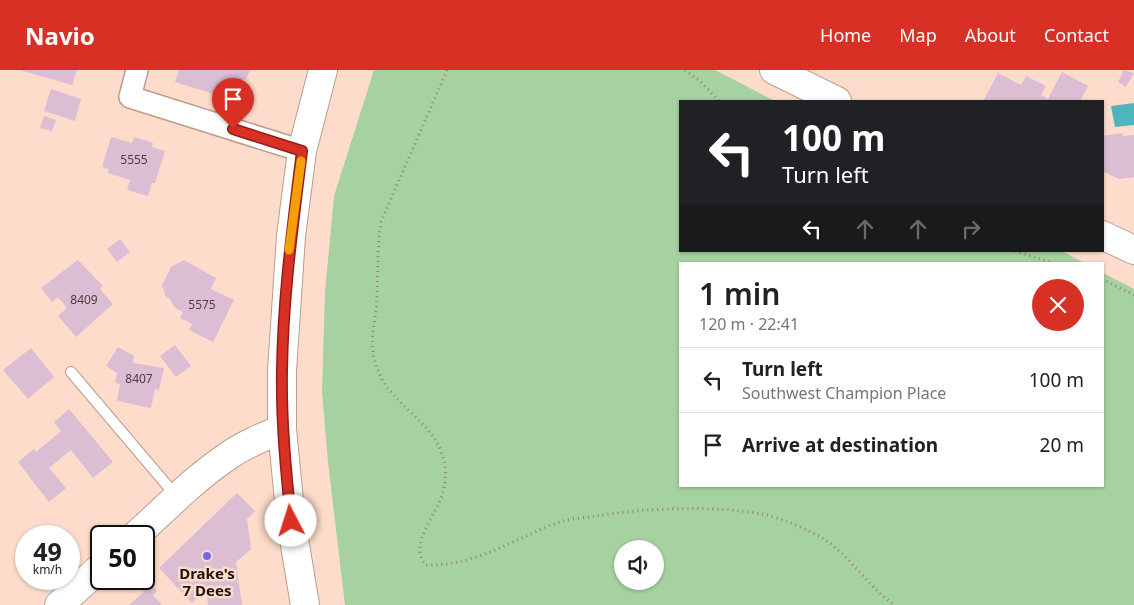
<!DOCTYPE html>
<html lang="en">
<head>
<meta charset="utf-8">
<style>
	:root { --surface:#fff; --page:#f2f2f2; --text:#222; --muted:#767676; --line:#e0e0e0; --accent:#d93025 }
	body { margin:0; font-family:"Noto Sans",sans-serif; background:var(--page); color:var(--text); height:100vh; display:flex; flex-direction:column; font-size:19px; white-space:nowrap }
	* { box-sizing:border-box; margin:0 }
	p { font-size:16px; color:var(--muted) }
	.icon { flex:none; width:28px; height:28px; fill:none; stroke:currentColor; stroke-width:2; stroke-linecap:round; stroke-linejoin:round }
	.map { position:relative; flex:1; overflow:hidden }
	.side { position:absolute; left:679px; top:192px; width:425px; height:225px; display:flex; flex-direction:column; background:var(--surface); border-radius:0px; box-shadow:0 1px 4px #0004 }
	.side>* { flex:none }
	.hud { position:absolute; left:679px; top:30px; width:425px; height:152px; border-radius:0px; box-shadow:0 1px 4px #0004; background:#202124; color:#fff; overflow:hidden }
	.tools { position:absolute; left:614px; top:470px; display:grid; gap:10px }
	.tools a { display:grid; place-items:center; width:50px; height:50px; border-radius:50%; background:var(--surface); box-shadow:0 1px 4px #0004; font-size:25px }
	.speed { position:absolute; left:15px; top:455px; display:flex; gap:10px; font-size:25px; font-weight:700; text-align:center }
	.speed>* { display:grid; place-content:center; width:65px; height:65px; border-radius:50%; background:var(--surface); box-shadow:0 1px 4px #0004; line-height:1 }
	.speed small { font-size:12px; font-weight:400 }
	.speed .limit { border:2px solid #111; border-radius:8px; background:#fff; color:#111 }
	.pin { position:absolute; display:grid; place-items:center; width:42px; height:42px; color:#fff; margin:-51px -21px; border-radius:50% 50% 50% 0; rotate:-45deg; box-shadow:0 0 5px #0007 }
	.pin .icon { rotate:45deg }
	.me { position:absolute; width:55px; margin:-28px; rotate:355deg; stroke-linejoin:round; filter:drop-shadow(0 0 4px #0008) }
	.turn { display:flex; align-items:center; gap:18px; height:105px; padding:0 20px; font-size:22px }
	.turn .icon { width:65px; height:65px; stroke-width:2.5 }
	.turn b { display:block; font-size:35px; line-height:42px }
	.lanes { display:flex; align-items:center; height:48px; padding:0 20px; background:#0003; justify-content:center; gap:25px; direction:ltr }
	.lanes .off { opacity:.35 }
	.round { display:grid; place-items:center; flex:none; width:52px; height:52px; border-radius:26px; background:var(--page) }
	.head { display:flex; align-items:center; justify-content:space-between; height:85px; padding:0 20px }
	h1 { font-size:30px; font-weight:600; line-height:38px }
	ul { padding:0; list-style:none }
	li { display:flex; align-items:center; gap:15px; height:65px; padding:0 20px; border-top:1px solid var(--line) }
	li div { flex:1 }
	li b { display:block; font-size:19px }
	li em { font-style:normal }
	header { display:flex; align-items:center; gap:30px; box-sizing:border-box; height:70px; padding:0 25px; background:var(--accent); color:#fff }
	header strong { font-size:24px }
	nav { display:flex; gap:28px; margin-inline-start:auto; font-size:18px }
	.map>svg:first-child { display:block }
	.green { fill:#a6d1a0; fill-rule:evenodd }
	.water { fill:#4eb4bd }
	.building { fill:#dbbed3 }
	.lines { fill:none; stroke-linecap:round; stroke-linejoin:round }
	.lane-casing { stroke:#bc9d8d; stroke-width:12 }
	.street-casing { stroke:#bc9d8d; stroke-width:24 }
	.secondary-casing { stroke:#bc9d8d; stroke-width:30 }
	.path { stroke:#998276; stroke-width:3; stroke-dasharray:1 4; stroke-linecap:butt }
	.lane { stroke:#fff; stroke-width:10 }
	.street { stroke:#fff; stroke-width:21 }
	.secondary { stroke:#fff; stroke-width:28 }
	.route-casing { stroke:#8d1f18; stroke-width:12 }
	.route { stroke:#d93025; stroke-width:9 }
	.slow { stroke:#f59e0b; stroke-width:9 }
	.poi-dot { fill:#7669e4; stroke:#fddccb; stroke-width:2 }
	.labels { text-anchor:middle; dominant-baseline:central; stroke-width:5; stroke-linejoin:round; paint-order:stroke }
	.number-label { font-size:12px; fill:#4e3e3f }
	.poi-label { font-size:15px; font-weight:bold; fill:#1f140e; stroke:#fddccb }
</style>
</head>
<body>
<header>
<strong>Navio</strong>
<nav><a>Home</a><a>Map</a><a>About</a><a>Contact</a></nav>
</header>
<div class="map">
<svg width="1134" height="535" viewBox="0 0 1134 535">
	<rect width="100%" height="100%" fill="#fddccb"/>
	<path class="green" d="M 374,0 L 715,0 L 775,31 L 680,31 L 680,181 L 1062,181 L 1086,194 L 680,194 L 680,416 L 1102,416 L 1103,203 L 1134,219 L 1134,535 L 345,535 L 328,392 L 322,322 L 325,222 L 334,126 ZM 622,479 L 655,479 L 655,511 L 622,511 Z"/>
	<path class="water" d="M 1134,33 L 1134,55 L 1115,57 L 1111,36 Z"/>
	<g class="building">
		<path d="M 20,0 L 77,0 L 72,15 Z"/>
		<path d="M 179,0 L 250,0 L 246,10 L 242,9 L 236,31 L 175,12 Z"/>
		<path d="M 1124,0 L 1134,3 L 1126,17 L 1118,12 Z"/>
		<path d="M 1062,2 L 1088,16 L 1080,31 L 983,31 L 998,3 L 1021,15 L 1026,6 L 1046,16 L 1041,25 L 1048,29 Z"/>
		<path d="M 51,19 L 81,29 L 75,51 L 44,41 Z"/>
		<path d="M 44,46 L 56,50 L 52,61 L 40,58 Z"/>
		<path d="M 1123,63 L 1123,66 L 1134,65 L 1134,107 L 1119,109 L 1102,101 L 1102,66 Z"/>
		<path d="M 111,67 L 132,73 L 134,67 L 153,73 L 152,77 L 165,81 L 155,113 L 152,113 L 148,126 L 127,120 L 130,110 L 108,103 L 109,99 L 102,97 Z"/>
		<path d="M 120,169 L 130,182 L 117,192 L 107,179 Z"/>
		<path d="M 78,190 L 103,216 L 100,219 L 113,234 L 76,267 L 58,246 L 67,238 L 58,227 L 52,232 L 41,218 Z"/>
		<path d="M 184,190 L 216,208 L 211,219 L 234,230 L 213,272 L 189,260 L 192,254 L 180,248 L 183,242 L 174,237 L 170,229 L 166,227 L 162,215 L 171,197 Z"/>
		<path d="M 175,275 L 191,296 L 176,307 L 160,286 Z"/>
		<path d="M 118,277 L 134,286 L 133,293 L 164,298 L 159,320 L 155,319 L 151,338 L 117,331 L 120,314 L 115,313 L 117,303 L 106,296 Z"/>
		<path d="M 31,278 L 54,307 L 28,329 L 3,300 Z"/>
		<path d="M 69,339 L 113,392 L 93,408 L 71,380 L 49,398 L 66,418 L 49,432 L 18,392 L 34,379 L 36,382 L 61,361 L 54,352 Z"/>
		<path d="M 237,423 L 255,441 L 247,449 L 251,479 L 236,492 L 242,535 L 208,535 L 206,519 L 192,533 L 159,498 Z"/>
		<path d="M 149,512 L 157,521 L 153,525 L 162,535 L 129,535 L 144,522 L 141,518 Z"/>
	</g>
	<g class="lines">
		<g class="lane-casing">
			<path id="lane" d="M 71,302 L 177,427"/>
		</g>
		<g class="street-casing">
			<path id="street" d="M 137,0 L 130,27 L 302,81"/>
		</g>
		<g class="secondary-casing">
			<g id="secondary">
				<path d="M 774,0 L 837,31"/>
				<path d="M 1102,165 L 1134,180"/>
				<path d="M 135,466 C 165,439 194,409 228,386 C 245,374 263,367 282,359"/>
				<path d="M 59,535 L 101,497"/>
				<path d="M 305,535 L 291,451 L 282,359 L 282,301 L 291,166 L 302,81 L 323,0"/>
			</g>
		</g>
		<g class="path">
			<path d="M 447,0 L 381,152 C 377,178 378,204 377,231 C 376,249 369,270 374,288 C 377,300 382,311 390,321 C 412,347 439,360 445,396 C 446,403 445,415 443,422 C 438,443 407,475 426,495 C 475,497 517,467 562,451 C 572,448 585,448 595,446 C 645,438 712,435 762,444 C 782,448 804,458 822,468 C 850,485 867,516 894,535"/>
			<path d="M 685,0 L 700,11 L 719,31"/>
			<path d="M 1015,181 L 1057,194"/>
			<path d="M 1102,209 L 1134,225"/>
		</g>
		<use href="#lane" class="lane"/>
		<use href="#street" class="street"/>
		<use href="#secondary" class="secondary"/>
	</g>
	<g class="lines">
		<g class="route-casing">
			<path id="route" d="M 233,59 L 302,81 C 293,154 283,226 282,300 C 281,351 286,401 291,451"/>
		</g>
		<use href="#route" class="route"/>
		<path class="slow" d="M 289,180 L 301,91"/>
	</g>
	<circle class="poi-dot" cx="207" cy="486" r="5"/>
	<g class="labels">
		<g class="number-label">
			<text x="134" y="89">5555</text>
			<text x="84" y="229">8409</text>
			<text x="202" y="234">5575</text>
			<text x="139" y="308">8407</text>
		</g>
		<g class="poi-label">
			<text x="207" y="503">Drake's<tspan x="207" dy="17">7 Dees</tspan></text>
		</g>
	</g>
</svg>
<div class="tools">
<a><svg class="icon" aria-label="sound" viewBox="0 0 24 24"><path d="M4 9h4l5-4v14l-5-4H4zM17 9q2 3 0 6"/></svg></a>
</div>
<div class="speed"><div>49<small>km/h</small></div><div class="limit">50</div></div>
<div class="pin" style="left:233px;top:59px;background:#d93025"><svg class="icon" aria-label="arrive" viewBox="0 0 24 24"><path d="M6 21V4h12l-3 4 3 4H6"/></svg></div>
<svg class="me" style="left:291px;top:451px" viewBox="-20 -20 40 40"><circle r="19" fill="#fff"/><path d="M0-13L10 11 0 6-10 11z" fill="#d93025"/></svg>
<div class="hud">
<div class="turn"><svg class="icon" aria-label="left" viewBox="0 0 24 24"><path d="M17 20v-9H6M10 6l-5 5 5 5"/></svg><div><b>100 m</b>Turn left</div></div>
<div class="lanes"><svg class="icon" aria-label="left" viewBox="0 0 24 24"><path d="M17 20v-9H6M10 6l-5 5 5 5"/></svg><svg class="icon off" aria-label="ahead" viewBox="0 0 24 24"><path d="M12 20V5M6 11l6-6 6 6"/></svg><svg class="icon off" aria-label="ahead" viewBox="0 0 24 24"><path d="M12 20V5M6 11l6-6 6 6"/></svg><svg class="icon off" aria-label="right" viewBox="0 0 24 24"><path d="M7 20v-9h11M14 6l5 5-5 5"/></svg></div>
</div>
<section class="side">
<div class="head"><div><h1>1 min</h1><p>120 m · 22:41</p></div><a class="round" style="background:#d93025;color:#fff"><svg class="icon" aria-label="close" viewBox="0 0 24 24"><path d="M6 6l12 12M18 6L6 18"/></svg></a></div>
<ul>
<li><svg class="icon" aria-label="left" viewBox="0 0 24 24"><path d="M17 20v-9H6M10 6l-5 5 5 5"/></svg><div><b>Turn left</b><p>Southwest Champion Place</p></div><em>100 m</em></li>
<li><svg class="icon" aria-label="arrive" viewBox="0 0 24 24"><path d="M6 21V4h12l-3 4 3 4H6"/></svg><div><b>Arrive at destination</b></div><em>20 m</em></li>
</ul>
</section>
</div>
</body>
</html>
